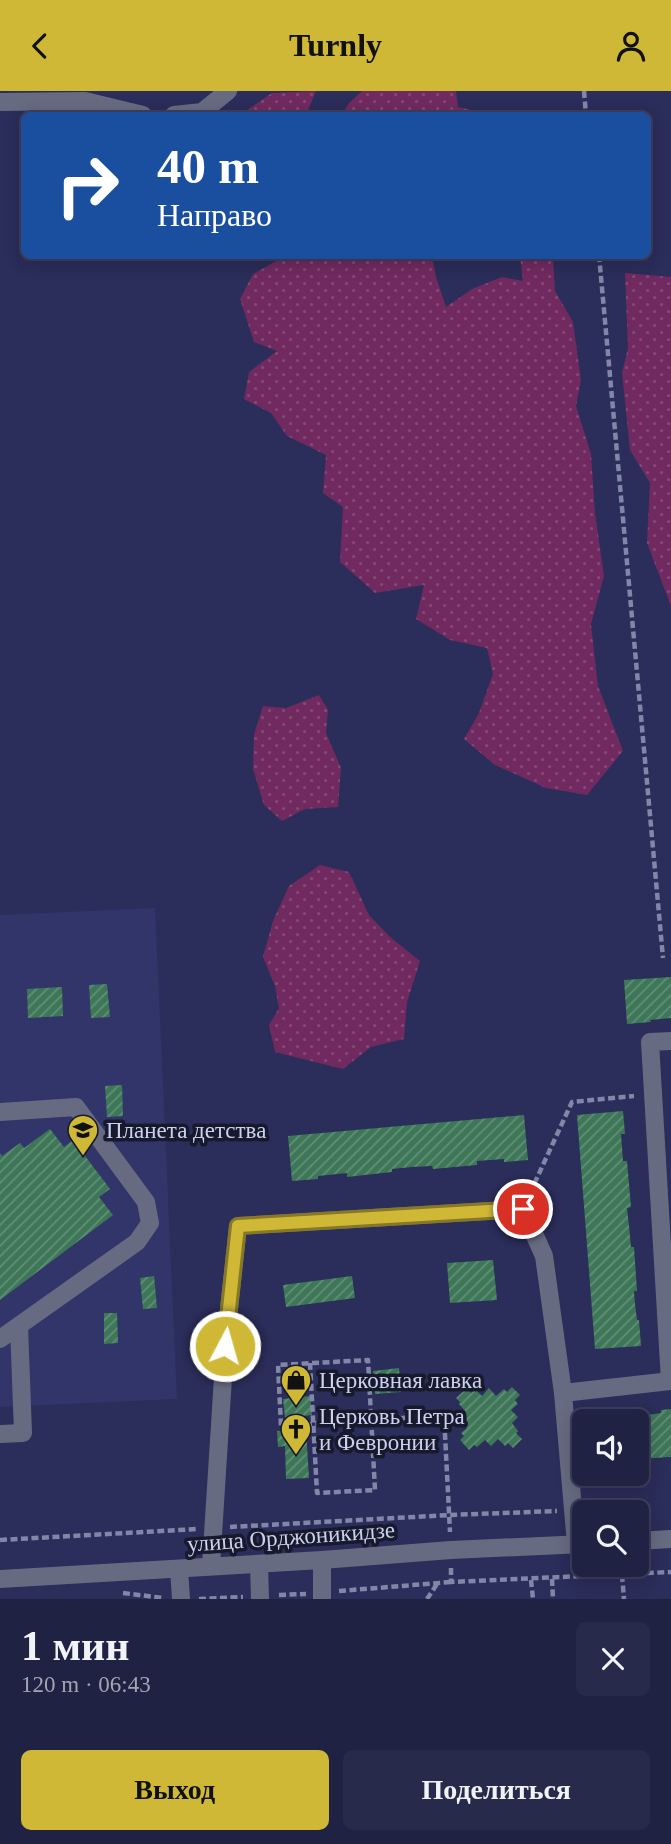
<!DOCTYPE html>
<html lang="ru">
<head>
<meta charset="utf-8">
<style>
	:root { --surface:#202244; --page:#282a4b; --text:#f1f3f6; --muted:#a2a4b2; --line:#3d3f5d; --accent:#d0b837 }
	body { margin:0; font-family:"Times New Roman",serif; background:var(--page); color:var(--text); height:100vh; display:flex; flex-direction:column; font-size:26px; white-space:nowrap }
	* { box-sizing:border-box; margin:0 }
	p { font-size:23px; color:var(--muted) }
	.icon { flex:none; width:38px; height:38px; fill:none; stroke:currentColor; stroke-width:2; stroke-linecap:round; stroke-linejoin:round }
	.map { position:relative; height:1508px; overflow:hidden }
	.drawer { display:flex; flex-direction:column; background:var(--surface); flex:1 }
	.drawer>* { flex:none }
	.banner { position:absolute; left:21px; top:21px; width:630px; height:147px; border-radius:10px; box-shadow:0 4px 18px #0003,0 0 0 2px var(--line); background:#1a4fa0; color:#fff; overflow:hidden }
	.tools { position:absolute; left:572px; top:1318px; display:grid; gap:14px }
	.tools a { display:grid; place-items:center; width:77px; height:77px; border-radius:10px; background:var(--surface); box-shadow:0 4px 18px #0003,0 0 0 2px var(--line); font-size:35px }
	.pin { position:absolute; display:grid; place-items:center; width:60px; height:60px; color:#fff; margin:-30px; border:4px solid #fff; border-radius:50%; box-shadow:0 2px 7px #0007 }
	.me { position:absolute; width:77px; margin:-38px; rotate:6deg; stroke-linejoin:round; filter:drop-shadow(0 0 5px #0008) }
	.turn { display:flex; align-items:center; gap:24px; height:147px; padding:0 21px; font-size:32px }
	.turn .icon { width:91px; height:91px; stroke-width:2.5 }
	.turn b { display:block; font-size:49px; line-height:60px }
	.round { display:grid; place-items:center; flex:none; width:74px; height:74px; border-radius:10px; background:var(--page) }
	.overview { display:flex; align-items:center; justify-content:space-between; height:119px; padding:0 21px }
	h1 { font-size:42px; font-weight:700; line-height:52px }
	.action { display:flex; gap:14px; margin-top:auto; padding:14px 21px }
	.action a { flex:1; height:80px; border-radius:10px; background:var(--accent); color:#111; font-size:28px; font-weight:700; line-height:80px; text-align:center }
	.action a+a { background:var(--page); color:var(--text) }
	header { display:flex; justify-content:space-between; align-items:center; height:91px; padding:0 21px; background:var(--accent); color:#111; font-size:32px; font-weight:700 }
	.map>svg:first-child { display:block }
	.built { fill:#323569 }
	.grass { fill:url(#grass-dots) }
	.building { fill:url(#building-hatch) }
	.lines { fill:none; stroke-linecap:round; stroke-linejoin:round }
	.path { stroke:#8286a9; stroke-width:4.5; stroke-dasharray:7 3.5; stroke-linecap:butt }
	.minor { stroke:#676b81; stroke-width:18 }
	.route-casing { stroke:#877824; stroke-width:18 }
	.route { stroke:#d0b837; stroke-width:12 }
	.labels { text-anchor:middle; dominant-baseline:central; stroke-width:7; stroke-linejoin:round; paint-order:stroke }
	.poi-label { font-size:23px; fill:#ccd1ed; stroke:#17192d; text-anchor:start }
	.street-label { font-size:23px; fill:#ccd1ed; stroke:#17192d }
</style>
</head>
<body>
<header><svg class="icon" aria-label="back" viewBox="0 0 24 24"><path d="M15 5l-7 7 7 7"/></svg>Turnly<svg class="icon" aria-label="person" viewBox="0 0 24 24"><circle cx="12" cy="8" r="4"/><path d="M4 21q1-7 8-7t8 7"/></svg></header>
<div class="map">
<svg width="671" height="1508" viewBox="0 0 671 1508">
	<defs>
		<pattern id="grass-dots" width="8" height="8" patternUnits="userSpaceOnUse" patternTransform="scale(1.75)"><rect width="8" height="8" fill="#702a5f"/><path d="M2 2h.1M6 6h.1" fill="none" stroke="#834876" stroke-width="1.8" stroke-linecap="round"/></pattern>
		<pattern id="building-hatch" width="6" height="6" patternUnits="userSpaceOnUse" patternTransform="scale(1.75)"><rect width="6" height="6" fill="#3e7758"/><path d="M-1 1l2-2M0 6l6-6M5 7l2-2" fill="none" stroke="#628f78"/></pattern>
	</defs>
	<rect width="100%" height="100%" fill="#2b2d5a"/>
	<path class="built" d="M 155,817 L 177,1308 L 0,1316 L 0,824 Z"/>
	<g class="grass">
		<path d="M 316,0 L 306,24 L 245,24 L 247,19 L 272,2 Z"/>
		<path d="M 362,0 L 456,0 L 458,16 L 495,24 L 342,24 L 349,12 Z"/>
		<path d="M 287,164 L 432,165 L 436,186 L 446,216 L 472,198 L 502,186 L 523,190 L 520,165 L 553,165 L 555,200 L 573,231 L 581,289 L 576,315 L 591,363 L 595,422 L 604,485 L 591,533 L 598,595 L 623,660 L 587,704 L 546,697 L 495,674 L 464,648 L 479,622 L 493,583 L 487,557 L 450,549 L 416,528 L 424,494 L 375,502 L 340,471 L 343,416 L 323,402 L 326,364 L 287,345 L 271,322 L 244,308 L 249,281 L 277,260 L 254,251 L 240,208 L 253,183 Z"/>
		<path d="M 625,182 L 671,186 L 671,515 L 647,452 L 650,392 L 630,359 L 622,282 L 628,257 Z"/>
		<path d="M 319,604 L 328,619 L 326,642 L 341,677 L 338,716 L 305,718 L 282,730 L 264,714 L 253,678 L 254,643 L 263,615 L 286,617 Z"/>
		<path d="M 320,774 L 349,781 L 369,824 L 390,846 L 420,870 L 407,911 L 404,948 L 371,956 L 343,978 L 275,961 L 269,934 L 279,917 L 275,895 L 263,866 L 273,830 L 289,795 Z"/>
	</g>
	<g class="building">
		<path d="M 671,886 L 671,927 L 650,929 L 651,931 L 627,933 L 624,889 Z"/>
		<path d="M 107,893 L 110,926 L 91,927 L 89,894 Z"/>
		<path d="M 62,896 L 63,925 L 28,927 L 27,898 Z"/>
		<path d="M 122,994 L 123,1025 L 107,1026 L 105,995 Z"/>
		<path d="M 623,1020 L 625,1043 L 621,1043 L 622,1056 L 623,1070 L 627,1070 L 631,1116 L 627,1117 L 629,1135 L 631,1156 L 634,1156 L 637,1200 L 634,1200 L 635,1213 L 637,1229 L 639,1229 L 641,1255 L 595,1258 L 577,1024 Z"/>
		<path d="M 524,1024 L 528,1069 L 504,1071 L 504,1068 L 477,1070 L 477,1074 L 433,1078 L 432,1075 L 412,1076 L 392,1078 L 392,1081 L 347,1086 L 347,1082 L 318,1085 L 318,1088 L 292,1090 L 288,1045 Z"/>
		<path d="M 50,1038 L 64,1056 L 73,1049 L 110,1098 L 99,1106 L 113,1124 L 0,1209 L 0,1062 L 2,1065 L 20,1052 L 24,1057 Z"/>
		<path d="M 493,1169 L 497,1209 L 450,1212 L 447,1172 Z"/>
		<path d="M 154,1185 L 157,1217 L 143,1218 L 140,1187 Z"/>
		<path d="M 352,1185 L 355,1207 L 286,1216 L 283,1194 Z"/>
		<path d="M 104,1222 L 117,1222 L 118,1252 L 104,1253 Z"/>
		<path d="M 399,1277 L 401,1301 L 375,1303 L 373,1280 Z"/>
		<path d="M 512,1296 L 520,1304 L 515,1309 L 518,1313 L 511,1319 L 518,1326 L 512,1332 L 518,1340 L 516,1342 L 522,1348 L 513,1357 L 508,1352 L 505,1355 L 498,1348 L 491,1355 L 485,1349 L 477,1356 L 474,1354 L 469,1359 L 460,1349 L 464,1345 L 461,1342 L 467,1337 L 458,1328 L 466,1321 L 459,1313 L 460,1311 L 456,1307 L 467,1297 L 471,1302 L 475,1298 L 482,1305 L 489,1297 L 496,1305 L 504,1298 L 507,1301 Z"/>
		<path d="M 310,1305 L 312,1324 L 285,1327 L 283,1308 Z"/>
		<path d="M 671,1318 L 671,1366 L 637,1368 L 637,1330 L 610,1330 L 609,1322 L 634,1320 L 634,1324 L 648,1324 L 661,1322 L 661,1319 Z"/>
		<path d="M 306,1338 L 309,1387 L 286,1388 L 285,1355 L 278,1356 L 277,1340 Z"/>
	</g>
	<g class="lines">
		<g class="path">
			<path d="M 584,0 L 586,24"/>
			<path d="M 599,164 L 663,867"/>
			<path d="M 530,1102 L 572,1011 L 634,1005"/>
			<path d="M 310,1272 L 317,1402 L 375,1399 L 368,1269 L 278,1274 L 281,1335 C 336,1331 390,1328 444,1324 L 450,1441"/>
			<path d="M 230,1436 L 450,1424 L 557,1420"/>
			<path d="M 0,1449 L 197,1438"/>
			<path d="M 451,1477 L 451,1491 L 671,1481"/>
			<path d="M 622,1484 L 624,1508"/>
			<path d="M 552,1488 L 553,1508"/>
			<path d="M 531,1489 L 533,1508"/>
			<path d="M 339,1500 L 451,1491"/>
			<path d="M 123,1502 L 163,1507"/>
			<path d="M 279,1504 L 306,1503"/>
			<path d="M 199,1508 L 243,1506"/>
			<path d="M 427,1508 L 437,1493"/>
		</g>
		<g class="minor">
			<path d="M 0,11 L 85,10 L 143,24"/>
			<path d="M 174,24 L 202,21 L 228,0"/>
			<path d="M 0,1021 L 76,1016 L 146,1111 L 150,1132 L 137,1151 L 0,1248"/>
			<path d="M 670,1290 L 650,951 L 671,950"/>
			<path d="M 0,1343 L 23,1342 L 19,1235"/>
			<path d="M 637,1450 L 671,1448"/>
			<path d="M 576,1453 L 563,1302 L 671,1290"/>
			<path d="M 322,1469 L 322,1508"/>
			<path d="M 259,1473 L 260,1508"/>
			<path d="M 211,1475 L 225,1255 L 238,1135 L 523,1118 L 544,1165 L 563,1302"/>
			<path d="M 179,1478 L 181,1508"/>
			<path d="M 0,1488 L 322,1469 L 451,1459 L 584,1453"/>
		</g>
	</g>
	<g class="lines">
		<g class="route-casing">
			<path id="route" d="M 225,1255 L 238,1135 L 523,1118"/>
		</g>
		<use href="#route" class="route"/>
	</g>
	<defs>
		<g id="school-pin" transform="scale(1.575)"><path d="M0 17L-7.5 6A9.5 9.5 0 1 1 7.5 6Z" fill="#d0b837" stroke="#17192d"/><path d="M0-5L7-2L0 1L-7-2ZM-4 1L0 2.5L4 1V4Q0 6-4 4Z" fill="#111"/></g>
		<g id="shop-pin" transform="scale(1.575)"><path d="M0 17L-7.5 6A9.5 9.5 0 1 1 7.5 6Z" fill="#d0b837" stroke="#17192d"/><path d="M-5-2.5h2.3a2.7 3.5 0 0 1 5.4 0H5L5.5 6h-11ZM-1.5-2.5h3a1.5 2.3 0 0 0-3 0Z" fill="#111"/></g>
		<g id="church-pin" transform="scale(1.575)"><path d="M0 17L-7.5 6A9.5 9.5 0 1 1 7.5 6Z" fill="#d0b837" stroke="#17192d"/><path d="M-1.2-6h2.4v3.5h3.3v2.4h-3.3V6h-2.4V-.1h-3.3v-2.4h3.3Z" fill="#111"/></g>
	</defs>
	<g fill-rule="evenodd">
		<use href="#school-pin" x="83" y="1039"/>
		<use href="#shop-pin" x="296" y="1289"/>
		<use href="#church-pin" x="296" y="1338"/>
	</g>
	<g class="labels">
		<g class="poi-label">
			<text x="106" y="1039">Планета детства</text>
			<text x="319" y="1289">Церковная лавка</text>
			<text x="319" y="1325">Церковь Петра<tspan x="319" dy="26">и Февронии</tspan></text>
		</g>
		<g class="street-label">
			<text transform="translate(291 1446) rotate(-4)">улица Орджоникидзе</text>
		</g>
	</g>
</svg>
<div class="tools">
<a><svg class="icon" aria-label="sound" viewBox="0 0 24 24"><path d="M4 9h4l5-4v14l-5-4H4zM17 9q2 3 0 6"/></svg></a>
<a><svg class="icon" aria-label="search" viewBox="0 0 24 24"><circle cx="10" cy="10" r="6"/><path d="M15 15l6 6"/></svg></a>
</div>
<div class="pin" style="left:523px;top:1118px;background:#d93025"><svg class="icon" aria-label="arrive" viewBox="0 0 24 24"><path d="M6 21V4h12l-3 4 3 4H6"/></svg></div>
<svg class="me" style="left:225px;top:1255px" viewBox="-20 -20 40 40"><circle r="17" fill="#d0b837" stroke="#fff" stroke-width="3"/><path d="M0-11L8 9 0 5-8 9z" fill="#fff"/></svg>
<div class="banner">
<div class="turn"><svg class="icon" aria-label="right" viewBox="0 0 24 24"><path d="M7 20v-9h11M14 6l5 5-5 5"/></svg><div><b>40 m</b>Направо</div></div>
</div>
</div>
<section class="drawer">
<div class="overview"><div><h1>1 мин</h1><p>120 m · 06:43</p></div><a class="round"><svg class="icon" aria-label="close" viewBox="0 0 24 24"><path d="M6 6l12 12M18 6L6 18"/></svg></a></div>
<div class="action"><a>Выход</a><a>Поделиться</a></div>
</section>
</body>
</html>
